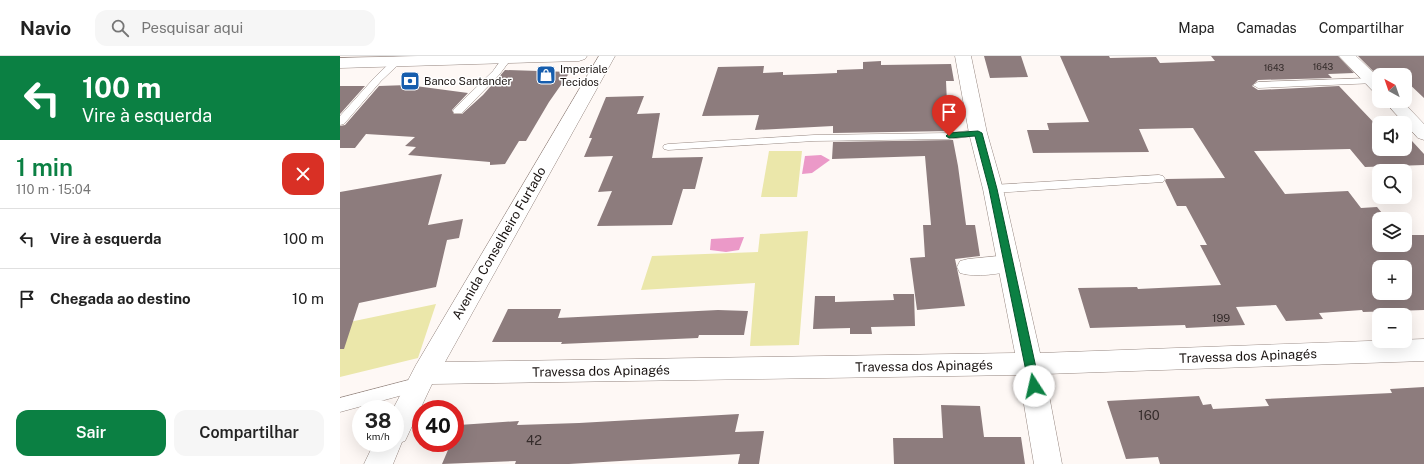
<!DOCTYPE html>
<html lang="pt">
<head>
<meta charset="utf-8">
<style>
	:root { --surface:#fff; --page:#f6f6f6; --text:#222; --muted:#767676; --line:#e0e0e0; --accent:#0b8043 }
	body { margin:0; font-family:"Public Sans",sans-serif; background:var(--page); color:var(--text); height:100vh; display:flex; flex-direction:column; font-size:15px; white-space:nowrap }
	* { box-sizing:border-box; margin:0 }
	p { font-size:13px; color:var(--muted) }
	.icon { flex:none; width:22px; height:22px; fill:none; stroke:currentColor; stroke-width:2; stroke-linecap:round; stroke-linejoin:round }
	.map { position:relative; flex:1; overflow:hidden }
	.sheet { display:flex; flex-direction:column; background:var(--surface); width:340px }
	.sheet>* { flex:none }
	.hud { background:#0b8043; color:#fff; overflow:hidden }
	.needle { width:26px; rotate:320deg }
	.buttons { position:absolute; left:1032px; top:12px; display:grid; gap:8px }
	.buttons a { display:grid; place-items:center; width:40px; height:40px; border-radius:8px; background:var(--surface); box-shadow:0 4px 16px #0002; font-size:20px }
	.speed { position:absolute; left:12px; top:344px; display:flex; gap:8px; font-size:20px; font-weight:700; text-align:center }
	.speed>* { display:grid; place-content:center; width:52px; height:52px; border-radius:50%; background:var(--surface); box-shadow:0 4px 16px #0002; line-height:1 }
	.speed small { font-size:10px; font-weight:400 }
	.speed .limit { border:6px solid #d22; background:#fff; color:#111 }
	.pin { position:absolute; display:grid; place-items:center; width:34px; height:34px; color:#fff; margin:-41px -17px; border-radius:50% 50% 50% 0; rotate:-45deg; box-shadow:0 0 4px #0007 }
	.pin .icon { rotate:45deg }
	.me { position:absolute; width:44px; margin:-22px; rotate:350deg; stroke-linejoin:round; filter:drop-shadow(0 0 3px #0008) }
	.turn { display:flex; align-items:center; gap:14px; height:84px; padding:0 16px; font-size:18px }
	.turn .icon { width:52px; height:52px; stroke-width:2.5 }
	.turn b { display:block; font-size:28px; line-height:34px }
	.round { display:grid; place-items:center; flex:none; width:42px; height:42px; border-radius:12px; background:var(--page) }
	.headline { display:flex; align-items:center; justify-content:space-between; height:68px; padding:0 16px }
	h1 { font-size:24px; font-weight:600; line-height:30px; color:var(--accent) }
	.action { display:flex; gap:8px; margin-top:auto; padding:8px 16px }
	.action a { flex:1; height:46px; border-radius:12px; background:var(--accent); color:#fff; font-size:16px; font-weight:600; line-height:46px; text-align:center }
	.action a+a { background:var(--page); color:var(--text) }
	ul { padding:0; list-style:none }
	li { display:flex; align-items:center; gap:12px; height:60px; padding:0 16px; border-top:1px solid var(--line) }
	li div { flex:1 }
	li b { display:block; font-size:15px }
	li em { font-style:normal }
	header { display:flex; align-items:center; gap:24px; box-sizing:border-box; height:56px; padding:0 20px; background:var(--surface); border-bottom:1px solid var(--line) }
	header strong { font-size:19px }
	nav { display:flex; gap:22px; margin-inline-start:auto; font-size:14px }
	.search { width:280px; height:36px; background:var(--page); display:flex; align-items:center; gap:10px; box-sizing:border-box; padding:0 14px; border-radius:12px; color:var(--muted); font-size:15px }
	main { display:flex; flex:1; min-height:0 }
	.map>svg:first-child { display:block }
	.green { fill:#ebe7aa }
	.water { fill:#eb99c8 }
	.building { fill:#8d7c7d; fill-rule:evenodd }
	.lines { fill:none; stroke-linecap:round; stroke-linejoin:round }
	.lane-casing { stroke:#968781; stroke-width:1 }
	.street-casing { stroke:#968781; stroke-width:1 }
	.secondary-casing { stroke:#968781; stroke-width:1 }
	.lane { fill:#fff; fill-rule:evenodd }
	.street { fill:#fff; fill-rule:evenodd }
	.secondary { fill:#fff; fill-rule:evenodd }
	.route { fill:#0b8043; stroke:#07532c }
	.labels { text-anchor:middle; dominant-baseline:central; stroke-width:3; stroke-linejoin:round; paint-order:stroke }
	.far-number-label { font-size:9px; fill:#352c2b }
	.far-poi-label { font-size:11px; fill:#181210; stroke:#fff; text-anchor:start }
	.number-label { font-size:11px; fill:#352c2b }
	.street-label { font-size:13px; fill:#181210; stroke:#fff }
	.near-number-label { font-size:13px; fill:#352c2b }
</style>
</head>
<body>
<header>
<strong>Navio</strong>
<div class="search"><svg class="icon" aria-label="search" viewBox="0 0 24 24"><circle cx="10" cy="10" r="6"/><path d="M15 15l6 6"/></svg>Pesquisar aqui</div>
<nav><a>Mapa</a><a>Camadas</a><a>Compartilhar</a></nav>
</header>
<main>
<section class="sheet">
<div class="hud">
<div class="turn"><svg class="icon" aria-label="left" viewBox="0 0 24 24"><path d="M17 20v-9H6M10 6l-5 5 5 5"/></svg><div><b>100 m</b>Vire à esquerda</div></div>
</div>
<div class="headline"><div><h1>1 min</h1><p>110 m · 15:04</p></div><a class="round" style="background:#d93025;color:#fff"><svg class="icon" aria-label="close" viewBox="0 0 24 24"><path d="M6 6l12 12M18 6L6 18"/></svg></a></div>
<ul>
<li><svg class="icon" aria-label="left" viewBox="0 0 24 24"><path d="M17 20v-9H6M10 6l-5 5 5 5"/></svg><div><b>Vire à esquerda</b></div><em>100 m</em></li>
<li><svg class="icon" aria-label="arrive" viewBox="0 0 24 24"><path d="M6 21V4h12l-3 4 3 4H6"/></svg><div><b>Chegada ao destino</b></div><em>10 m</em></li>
</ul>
<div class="action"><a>Sair</a><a>Compartilhar</a></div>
</section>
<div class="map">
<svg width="1084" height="408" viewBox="0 0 1084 408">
	<rect width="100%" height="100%" fill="#fef8f5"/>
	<g class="green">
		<path d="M 429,95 L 462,95 L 457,141 L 421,141 Z"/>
		<path d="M 468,175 L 459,289 L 410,290 L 415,227 L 301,234 L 312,200 L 418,196 L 420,178 Z"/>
		<path d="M 96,248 L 78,302 L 0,321 L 0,268 Z"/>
	</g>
	<g class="water">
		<path d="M 481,99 L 490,104 L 472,117 L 462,118 L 465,100 Z"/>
		<path d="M 404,181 L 399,194 L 386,196 L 370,194 L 371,183 Z"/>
	</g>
	<g class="building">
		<path d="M 644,0 L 681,0 L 688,21 L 650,22 Z"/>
		<path d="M 720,0 L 769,0 L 770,2 L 816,1 L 820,7 L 875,5 L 871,0 L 998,0 L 1014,17 L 988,18 L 992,22 L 918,24 L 912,30 L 918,34 L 999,30 L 1039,72 L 1039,93 L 1065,93 L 1065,86 L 1072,85 L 1084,98 L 1084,109 L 1025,111 L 1010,93 L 914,95 L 945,138 L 1008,135 L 1021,152 L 1037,151 L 1047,163 L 1039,163 L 1039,189 L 1065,189 L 1065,179 L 1084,179 L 1084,254 L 1023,256 L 1022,254 L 979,257 L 983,263 L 946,265 L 936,249 L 896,251 L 905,269 L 846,272 L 845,269 L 750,272 L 738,232 L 797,231 L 798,233 L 881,229 L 860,189 L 867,189 L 846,150 L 837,150 L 825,125 L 826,123 L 885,122 L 853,72 L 799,73 L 809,96 L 693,97 L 687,74 L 709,74 L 707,67 L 749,66 ZM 1039,211 L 1065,211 L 1065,237 L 1039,237 Z"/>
		<path d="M 1018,0 L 1084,0 L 1084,42 L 1065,24 L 1065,19 L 1050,19 L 1047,16 L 1035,17 Z"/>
		<path d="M 541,5 L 541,9 L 611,8 L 614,25 L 606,25 L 608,69 L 610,69 L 611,75 L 493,77 L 493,70 L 415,74 L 419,59 L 362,60 L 378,11 L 424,10 L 423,17 L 443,16 L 443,19 L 474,18 L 497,17 L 497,14 L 523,13 L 523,6 Z"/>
		<path d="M 165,14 L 230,16 L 209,46 L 186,85 L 179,85 L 165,108 L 150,109 L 150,106 L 68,99 L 76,91 L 65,90 L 75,81 L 26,78 L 15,92 L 0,92 L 0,70 L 5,69 L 39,30 L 68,29 L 128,37 L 112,54 L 114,58 L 122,58 L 143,39 Z"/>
		<path d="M 0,30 L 25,30 L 0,58 Z"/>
		<path d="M 304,40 L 297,58 L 320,57 L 312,102 L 363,101 L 355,133 L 343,133 L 332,169 L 257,170 L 272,135 L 258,136 L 273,100 L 244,101 L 252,82 L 249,82 L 266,41 Z"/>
		<path d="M 613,84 L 618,110 L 626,169 L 635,169 L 640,200 L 615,203 L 625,250 L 577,254 L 570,202 L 585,201 L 583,169 L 591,169 L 585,100 L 492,103 L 493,86 Z"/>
		<path d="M 102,118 L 88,169 L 123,163 L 119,182 L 107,184 L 96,231 L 19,247 L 4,293 L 0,293 L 0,136 Z"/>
		<path d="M 553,238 L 574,238 L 575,270 L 531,271 L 532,278 L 510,278 L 510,272 L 473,273 L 475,240 L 495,240 L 495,246 L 554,244 Z"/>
		<path d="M 168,253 L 221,253 L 218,262 L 378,254 L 408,255 L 404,279 L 359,279 L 358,282 L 221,288 L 222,286 L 152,286 Z"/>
		<path d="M 1084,331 L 1084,408 L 820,408 L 818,401 L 786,403 L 767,345 L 859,340 L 863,349 L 871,348 L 873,353 L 929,350 L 925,343 L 1052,337 L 1050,333 Z"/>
		<path d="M 601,349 L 640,350 L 644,381 L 681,381 L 685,408 L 554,408 L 553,382 L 603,382 Z"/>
		<path d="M 399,358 L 395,376 L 424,375 L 419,408 L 398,408 L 400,398 L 229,408 L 175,408 L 176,405 L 102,408 L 111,387 L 115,387 L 115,377 L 119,369 L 179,365 L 177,369 L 239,367 Z"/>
	</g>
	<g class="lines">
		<g class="lane-casing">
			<g id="lane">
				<path d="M 164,0 L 170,0 L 172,2 L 159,19 L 122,57 L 114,57 L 113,55 L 114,53 L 153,15 Z"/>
				<path d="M 57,2 L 62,5 L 60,7 L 41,25 L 4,68 L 0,69 L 0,60 L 35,21 L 54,3 Z"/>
				<path d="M 1033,22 L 1038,25 L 1036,27 L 918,32 L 913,29 L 918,26 Z"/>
				<path d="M 638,74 L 642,75 L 643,77 L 642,79 L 609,83 L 474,85 L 328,94 L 324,93 L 323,91 L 324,89 L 328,88 L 474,79 L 609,77 Z"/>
				<path d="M 819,119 L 823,120 L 825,123 L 823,126 L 653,137 L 649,136 L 647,133 L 649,130 L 653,129 Z"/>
				<path d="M 80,321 L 85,323 L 88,328 L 85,333 L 0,356 L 0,342 Z"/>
			</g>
		</g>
		<g class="street-casing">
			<path id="street" d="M 669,199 L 677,201 L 680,207 L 677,213 C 662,218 635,222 620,217 L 617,211 L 620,205 L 628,203 Z"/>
		</g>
		<g class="secondary-casing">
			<g id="secondary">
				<path d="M 78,0 L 247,0 L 245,3 L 239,5 L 0,12 L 0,2 Z"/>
				<path d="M 259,0 L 275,0 L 105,306 L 675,297 L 643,133 L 629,77 L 615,0 L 631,0 L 647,77 L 663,133 L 700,297 L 1084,283 L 1084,305 L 705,318 L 722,408 L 694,408 L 679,319 L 92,328 L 65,385 L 62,386 L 53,408 L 24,408 L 34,387 L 55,387 L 55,353 L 53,353 L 76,309 Z"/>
				<path d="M 999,0 L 1016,0 L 1039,22 L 1039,36 L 1033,35 Z"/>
				<path d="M 1044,45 L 1062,45 L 1084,68 L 1084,84 L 1078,82 Z"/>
			</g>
		</g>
		<use href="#lane" class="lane"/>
		<use href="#street" class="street"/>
		<use href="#secondary" class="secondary"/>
	</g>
	<path class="route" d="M 638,75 L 642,77 L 657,133 L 700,330 L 698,333 L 694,335 L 691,333 L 689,330 L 649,133 L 635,80 L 609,82 L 606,80 L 609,77 Z"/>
	<defs>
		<g id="shop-square" transform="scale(1)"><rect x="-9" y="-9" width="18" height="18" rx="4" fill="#165dad" stroke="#fff"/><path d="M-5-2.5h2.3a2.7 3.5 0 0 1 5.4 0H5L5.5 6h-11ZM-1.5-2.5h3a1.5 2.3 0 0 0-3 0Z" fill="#fff"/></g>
		<g id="bank-square" transform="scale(1)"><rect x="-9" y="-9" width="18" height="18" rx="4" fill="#165dad" stroke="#fff"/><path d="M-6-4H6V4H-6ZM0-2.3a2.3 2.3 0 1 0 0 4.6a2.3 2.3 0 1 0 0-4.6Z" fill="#fff"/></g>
	</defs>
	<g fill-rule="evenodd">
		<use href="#shop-square" x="206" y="19"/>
		<use href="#bank-square" x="70" y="25"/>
	</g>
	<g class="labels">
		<g class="far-number-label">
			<text x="983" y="10">1643</text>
			<text x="934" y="11">1643</text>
		</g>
		<g class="far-poi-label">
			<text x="220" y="13">Imperiale<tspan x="220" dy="13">Tecidos</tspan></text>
			<text x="84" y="25">Banco Santander</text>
		</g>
		<g class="number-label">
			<text x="881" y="262">199</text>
		</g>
		<g class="street-label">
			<text transform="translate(159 187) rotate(-60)">Avenida Conselheiro Furtado</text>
			<text transform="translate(908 300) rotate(-2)">Travessa dos Apinagés</text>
			<text transform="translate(584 310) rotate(-1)">Travessa dos Apinagés</text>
			<text transform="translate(261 315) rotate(-1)">Travessa dos Apinagés</text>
		</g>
		<g class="near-number-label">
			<text x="809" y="359">160</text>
			<text x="194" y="384">42</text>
		</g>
	</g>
</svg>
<div class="buttons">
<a><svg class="needle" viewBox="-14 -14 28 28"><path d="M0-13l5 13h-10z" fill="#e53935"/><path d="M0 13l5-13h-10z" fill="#767676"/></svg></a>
<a><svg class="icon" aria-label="sound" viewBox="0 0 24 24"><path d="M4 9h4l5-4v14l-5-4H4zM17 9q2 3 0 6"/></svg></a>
<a><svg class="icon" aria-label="search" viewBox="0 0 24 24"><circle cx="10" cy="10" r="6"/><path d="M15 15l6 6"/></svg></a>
<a><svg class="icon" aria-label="layers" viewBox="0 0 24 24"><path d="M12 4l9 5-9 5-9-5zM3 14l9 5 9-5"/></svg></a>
<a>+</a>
<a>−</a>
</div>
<div class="speed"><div>38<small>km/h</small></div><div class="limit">40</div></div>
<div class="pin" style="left:609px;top:80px;background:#d93025"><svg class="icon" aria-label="arrive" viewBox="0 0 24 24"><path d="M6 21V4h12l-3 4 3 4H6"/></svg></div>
<svg class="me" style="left:694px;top:330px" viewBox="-20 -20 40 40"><circle r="19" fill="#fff"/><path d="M0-13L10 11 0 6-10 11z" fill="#0b8043"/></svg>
</div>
</main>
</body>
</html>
